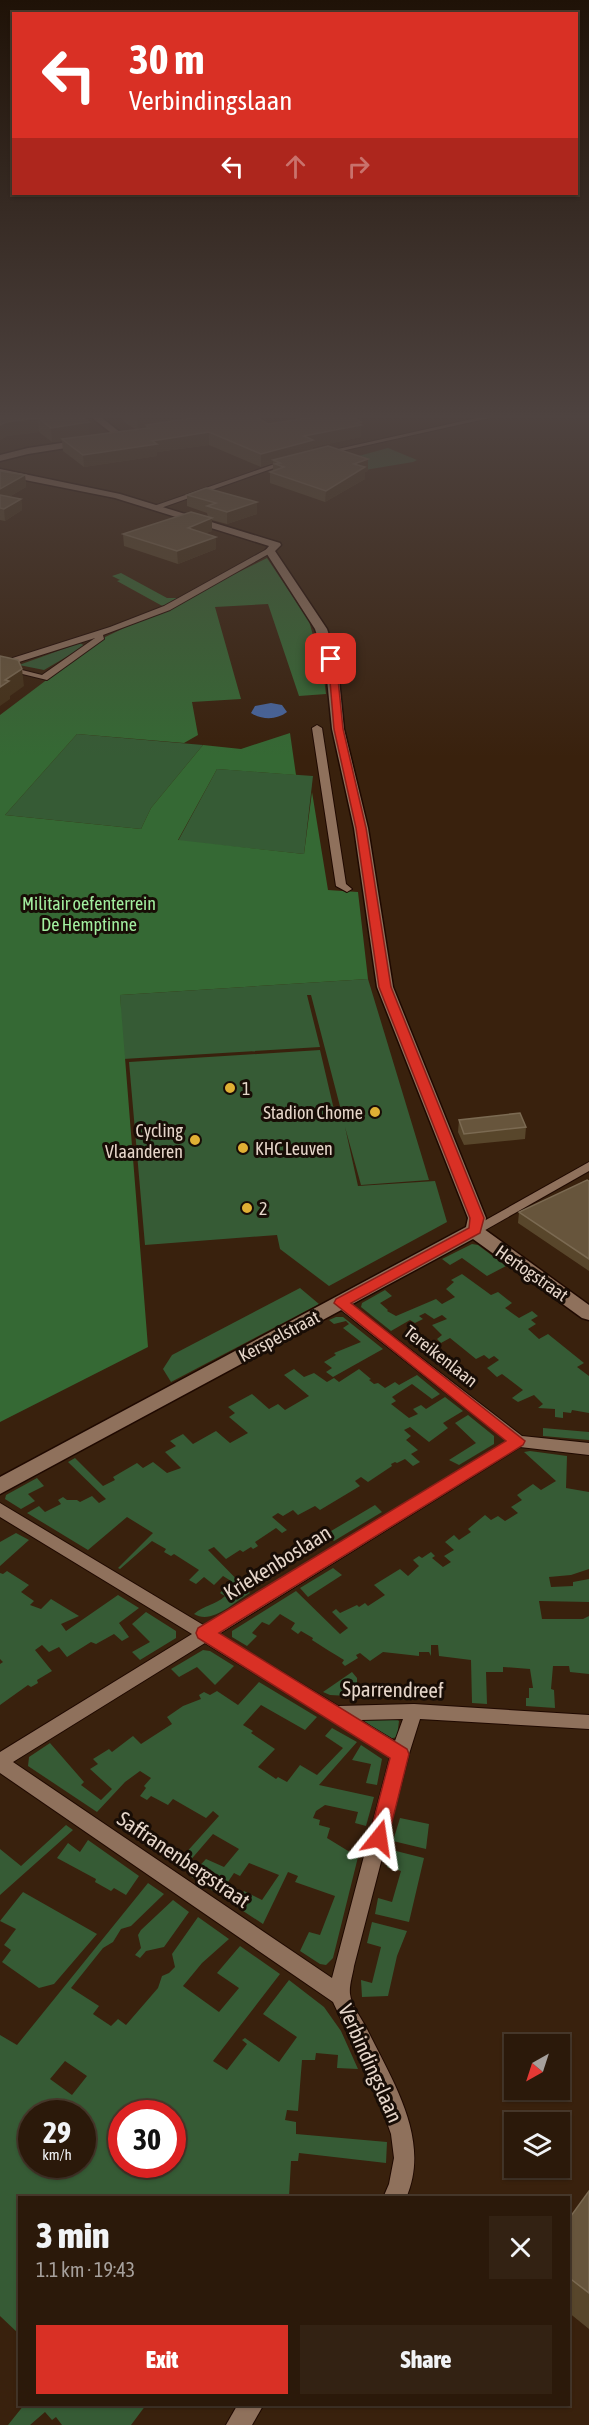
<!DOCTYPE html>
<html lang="en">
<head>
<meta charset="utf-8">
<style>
	:root { --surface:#2b190a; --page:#332213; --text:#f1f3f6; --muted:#a6a09c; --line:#47382b; --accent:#d93025 }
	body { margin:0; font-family:"Asap Condensed",sans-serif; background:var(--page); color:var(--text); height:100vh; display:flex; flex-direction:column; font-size:22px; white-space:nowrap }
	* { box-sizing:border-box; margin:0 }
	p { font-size:20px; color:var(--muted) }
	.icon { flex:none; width:33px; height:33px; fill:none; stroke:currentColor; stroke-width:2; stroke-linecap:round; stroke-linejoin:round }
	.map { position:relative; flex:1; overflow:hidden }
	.details { position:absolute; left:18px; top:2196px; width:552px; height:210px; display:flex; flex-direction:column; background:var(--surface); border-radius:0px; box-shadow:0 2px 4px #0004,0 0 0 2px var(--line) }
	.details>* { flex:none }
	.guide { position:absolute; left:12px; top:12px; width:566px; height:183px; border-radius:0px; box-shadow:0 2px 4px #0004,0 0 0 2px var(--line); background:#d93025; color:#fff; overflow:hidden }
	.needle { width:39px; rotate:219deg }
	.buttons { position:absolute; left:504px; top:2034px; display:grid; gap:12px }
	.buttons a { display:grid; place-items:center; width:66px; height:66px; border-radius:0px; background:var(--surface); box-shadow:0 2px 4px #0004,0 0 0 2px var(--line); font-size:30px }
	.speed { position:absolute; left:18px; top:2100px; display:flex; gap:12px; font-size:30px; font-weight:700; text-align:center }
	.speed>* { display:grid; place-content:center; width:78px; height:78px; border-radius:50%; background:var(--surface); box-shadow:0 2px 4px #0004,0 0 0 2px var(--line); line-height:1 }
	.speed small { font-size:15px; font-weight:400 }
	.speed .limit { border:9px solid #d22; background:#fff; color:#111 }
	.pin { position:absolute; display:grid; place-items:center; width:51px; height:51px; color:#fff; margin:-26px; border-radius:12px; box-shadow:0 3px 9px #0006 }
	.me { position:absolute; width:66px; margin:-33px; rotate:15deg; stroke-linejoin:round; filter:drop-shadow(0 0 4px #0008) }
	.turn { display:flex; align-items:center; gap:21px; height:126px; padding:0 18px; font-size:27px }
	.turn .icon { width:78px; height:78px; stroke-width:2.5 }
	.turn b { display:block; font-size:42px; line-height:51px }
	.lanes { display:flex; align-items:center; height:57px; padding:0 18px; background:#0003; justify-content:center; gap:30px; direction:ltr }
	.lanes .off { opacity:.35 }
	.round { display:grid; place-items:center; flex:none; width:63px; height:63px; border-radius:0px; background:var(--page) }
	.summary { display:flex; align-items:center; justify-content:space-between; height:102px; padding:0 18px }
	h1 { font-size:36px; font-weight:800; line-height:45px }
	.action { display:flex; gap:12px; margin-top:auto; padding:12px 18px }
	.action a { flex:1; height:69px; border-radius:0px; background:var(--accent); color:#fff; font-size:24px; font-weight:800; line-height:69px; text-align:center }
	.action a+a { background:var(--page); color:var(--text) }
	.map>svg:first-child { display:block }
	.green { fill:#365b35; fill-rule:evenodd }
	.forest { fill:#356934 }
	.water { fill:#4766a0 }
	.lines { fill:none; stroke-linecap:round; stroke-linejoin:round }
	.street-casing { stroke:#1f0900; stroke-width:2 }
	.secondary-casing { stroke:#1f0900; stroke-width:3 }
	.street { fill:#8f715c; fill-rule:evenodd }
	.secondary { fill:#8f715c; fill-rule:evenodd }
	.wall { fill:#58462b }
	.shaded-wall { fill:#453118 }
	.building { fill:#67553c; stroke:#7b6a52; stroke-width:1.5 }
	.route { fill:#d93025; stroke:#8d1f18; stroke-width:1.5 }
	.poi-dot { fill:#e0b034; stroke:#180d06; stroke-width:2 }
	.labels { text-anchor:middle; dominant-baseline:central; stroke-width:6; stroke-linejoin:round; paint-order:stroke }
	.park-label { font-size:18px; fill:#a2ee9f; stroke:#180d06 }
	.poi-label { font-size:18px; fill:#e6d6ca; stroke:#180d06; text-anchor:start }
	.street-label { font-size:18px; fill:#e6d6ca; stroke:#180d06 }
	.near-street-label { font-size:21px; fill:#e6d6ca; stroke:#180d06 }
</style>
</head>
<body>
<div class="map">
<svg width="589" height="2425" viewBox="0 0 589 2425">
	<rect width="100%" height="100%" fill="#39210d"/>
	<g class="green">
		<path d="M 388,448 L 417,460 L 413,462 L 365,470 L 340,461 Z"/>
		<path d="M 80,643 L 85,646 L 44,670 L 19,665 Z"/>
		<path d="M 77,734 L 203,745 L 151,808 L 141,829 L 5,815 Z"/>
		<path d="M 217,769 L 313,776 L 304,854 L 178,841 Z"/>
		<path d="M 368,979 L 429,1180 L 361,1185 L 345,1127 L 358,1186 L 435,1181 L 447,1222 L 329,1286 L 280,1249 L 277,1235 L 145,1245 L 129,1062 L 320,1050 L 335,1114 L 342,1114 L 311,995 L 307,995 L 320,1047 L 123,1059 L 120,995 Z"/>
		<path d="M 472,1244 L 478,1245 L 506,1266 L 487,1276 L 462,1258 L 450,1265 L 442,1259 Z"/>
		<path d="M 462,1274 L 491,1295 L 498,1292 L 512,1303 L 505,1308 L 519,1318 L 532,1311 L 538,1316 L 531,1320 L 536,1324 L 528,1329 L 539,1339 L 548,1334 L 584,1363 L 577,1367 L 589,1376 L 589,1413 L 572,1410 L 571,1413 L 563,1412 L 563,1418 L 555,1417 L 555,1409 L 538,1408 L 543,1404 L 534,1395 L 518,1402 L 512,1398 L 523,1390 L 502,1374 L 497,1377 L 487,1368 L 499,1360 L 494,1356 L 489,1359 L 484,1355 L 476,1359 L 450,1338 L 441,1343 L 437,1339 L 442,1335 L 432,1325 L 447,1319 L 442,1315 L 434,1319 L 425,1313 L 419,1316 L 423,1319 L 415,1323 L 410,1320 L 391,1331 L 361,1307 L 362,1303 L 385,1290 L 392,1296 L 380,1303 L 388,1310 L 387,1311 L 396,1316 L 436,1299 L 442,1304 L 455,1297 L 446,1289 L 454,1282 L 451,1280 Z"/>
		<path d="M 300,1288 L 319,1304 L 171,1382 L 163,1369 L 172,1355 Z"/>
		<path d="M 336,1317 L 343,1317 L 383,1349 L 333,1377 L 326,1372 L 332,1368 L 324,1362 L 336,1355 L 334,1353 L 361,1342 L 343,1328 L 349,1324 L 346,1321 L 334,1324 L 329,1320 Z"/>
		<path d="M 294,1369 L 304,1377 L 314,1373 L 327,1382 L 334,1378 L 339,1382 L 359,1369 L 371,1379 L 369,1380 L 374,1384 L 378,1383 L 385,1388 L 395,1382 L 399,1385 L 417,1375 L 440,1394 L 432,1399 L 412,1384 L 392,1397 L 396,1401 L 391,1404 L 409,1418 L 418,1414 L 413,1409 L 421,1405 L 426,1409 L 445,1397 L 463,1411 L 443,1423 L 448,1428 L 429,1442 L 410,1427 L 404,1430 L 411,1436 L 406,1440 L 418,1450 L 411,1454 L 420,1462 L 413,1466 L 405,1459 L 397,1463 L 395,1462 L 391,1464 L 392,1466 L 368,1482 L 361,1477 L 355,1481 L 360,1486 L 320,1510 L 315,1506 L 298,1515 L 293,1510 L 283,1516 L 278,1513 L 272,1517 L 287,1530 L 282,1533 L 276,1528 L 255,1542 L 258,1546 L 253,1549 L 251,1547 L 243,1552 L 240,1550 L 226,1559 L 214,1547 L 208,1550 L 250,1593 C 234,1602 212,1625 194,1614 C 204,1605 216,1605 225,1596 L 220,1593 L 231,1581 L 223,1576 L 214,1585 L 204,1577 L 196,1584 L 189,1580 L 199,1570 L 174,1554 L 171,1556 L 164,1552 L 166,1549 L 152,1541 L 120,1569 L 118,1568 L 153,1533 L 127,1517 L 88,1550 L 27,1513 L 39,1506 L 45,1512 L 61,1504 L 58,1500 L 63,1497 L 67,1500 L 77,1500 L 80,1502 L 92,1496 L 99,1503 L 106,1499 L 68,1462 L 75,1458 L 103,1486 L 115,1480 L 113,1477 L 137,1463 L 143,1468 L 153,1462 L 167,1473 L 181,1468 L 165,1452 L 176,1446 L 170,1441 L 183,1434 L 193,1444 L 216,1431 L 230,1443 L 248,1433 L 229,1417 L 235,1413 L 228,1407 L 252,1394 L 269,1409 L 278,1404 L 285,1410 L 309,1396 L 284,1375 Z"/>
		<path d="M 468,1415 L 494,1436 L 494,1444 L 459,1465 L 449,1460 L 476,1443 L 455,1423 Z"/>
		<path d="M 543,1428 L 589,1432 L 589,1440 L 543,1436 Z"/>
		<path d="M 530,1451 L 567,1456 L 566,1488 L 589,1492 L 589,1569 L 571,1575 L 549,1577 L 551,1587 L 573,1586 L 573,1582 L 589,1579 L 589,1602 L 539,1601 L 542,1619 L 583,1619 L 589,1616 L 589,1674 L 570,1672 L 569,1666 L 553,1666 L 551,1689 L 554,1690 L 555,1708 L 526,1706 L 526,1698 L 529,1698 L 529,1688 L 533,1688 L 530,1669 L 503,1667 L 503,1672 L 486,1672 L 487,1704 L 472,1703 L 471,1660 L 439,1656 L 438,1645 L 431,1645 L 431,1656 L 429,1652 L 419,1652 L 419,1656 L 383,1652 L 370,1661 L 360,1653 L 356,1655 L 358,1658 L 345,1666 L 342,1663 L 344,1660 C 334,1654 323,1647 312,1640 L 313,1638 L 301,1631 L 298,1634 L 291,1629 L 295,1623 L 280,1614 L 269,1625 L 262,1622 L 252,1633 L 257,1636 L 247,1646 L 232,1637 L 232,1631 L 296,1591 L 340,1634 L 348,1628 L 332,1612 L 336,1609 L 340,1613 L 357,1605 L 359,1607 L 365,1603 L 368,1606 L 385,1595 L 374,1585 L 400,1569 L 408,1576 L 419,1566 L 413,1560 L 419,1556 L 422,1558 L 431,1552 L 435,1556 L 432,1558 L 443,1567 L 451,1562 L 444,1556 L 454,1550 L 445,1542 L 454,1535 L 459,1540 L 471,1532 L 468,1529 L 485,1515 L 491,1520 L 498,1516 L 505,1521 L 518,1513 L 511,1507 L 522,1500 L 517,1495 L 533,1484 L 541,1490 L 556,1481 L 524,1452 Z"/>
		<path d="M 37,1478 L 44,1486 L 28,1494 L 35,1501 L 21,1509 L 5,1499 L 6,1495 Z"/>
		<path d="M 375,1505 L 382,1512 L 334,1541 L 326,1534 Z"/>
		<path d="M 16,1533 L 29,1540 L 0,1566 L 0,1542 Z"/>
		<path d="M 333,1568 L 342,1575 L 308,1597 L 300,1588 Z"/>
		<path d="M 7,1571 L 29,1585 L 21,1592 L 34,1601 L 30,1605 L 41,1609 L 51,1599 L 79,1616 L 61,1624 L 66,1631 L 118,1595 L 139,1608 L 119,1623 L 129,1637 L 122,1641 L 114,1634 L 96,1644 L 91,1642 L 67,1657 L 59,1647 L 49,1652 L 42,1645 L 35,1650 L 52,1671 L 37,1680 L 38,1683 L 31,1687 L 28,1685 L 0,1705 L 0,1664 L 3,1662 L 0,1659 L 0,1573 L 3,1574 Z"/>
		<path d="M 146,1612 L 176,1631 L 176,1638 L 140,1660 L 132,1652 L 150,1642 L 132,1624 Z"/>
		<path d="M 203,1650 L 210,1651 L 234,1666 L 215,1685 L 197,1667 L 179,1677 L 171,1669 Z"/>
		<path d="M 352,1672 L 357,1678 L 357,1685 L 418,1689 L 417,1700 L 330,1695 L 323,1692 Z"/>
		<path d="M 259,1682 L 317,1717 L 305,1730 L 261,1705 L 243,1725 L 253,1731 L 251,1733 L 275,1749 L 258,1767 L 276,1779 L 278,1777 L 287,1782 L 300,1765 L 317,1775 L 343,1748 L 325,1736 L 332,1728 L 357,1742 L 319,1785 L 374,1797 L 366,1826 L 355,1823 L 358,1812 L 325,1805 L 316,1811 L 313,1818 L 320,1820 L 319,1825 L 330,1828 L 327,1838 L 358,1857 L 333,1958 L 326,1965 L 320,1964 L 300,1951 L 309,1932 L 320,1935 L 335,1896 L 295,1882 L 298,1876 L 288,1872 L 263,1924 L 234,1905 L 244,1891 L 262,1900 L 279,1875 L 249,1863 L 240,1876 L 234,1873 L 219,1895 L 190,1876 L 206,1859 L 224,1867 L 239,1849 L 213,1834 L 182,1870 L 175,1865 L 219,1816 L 213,1811 L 206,1818 L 173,1799 L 168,1805 L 151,1796 L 147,1800 L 140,1796 L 146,1788 L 144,1786 L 151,1778 L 140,1771 L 125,1782 L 97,1812 L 28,1766 L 29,1757 L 50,1743 L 84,1782 L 81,1785 L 101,1800 L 112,1789 L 90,1769 L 98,1764 L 93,1759 L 109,1749 L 112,1752 L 133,1736 L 141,1744 L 172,1724 L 167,1717 L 183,1706 L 201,1699 L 199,1695 L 204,1692 L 210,1695 L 217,1691 L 238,1705 Z"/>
		<path d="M 396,1718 L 399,1721 L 397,1737 L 389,1739 L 363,1720 Z"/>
		<path d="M 361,1745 L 382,1759 L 377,1785 L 366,1783 L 371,1764 L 352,1760 Z"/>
		<path d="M 400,1818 L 429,1824 L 426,1849 L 393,1841 Z"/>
		<path d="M 66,1825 L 73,1830 L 0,1895 L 0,1849 L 21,1866 Z"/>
		<path d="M 88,1840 L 139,1876 L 126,1895 L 114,1888 L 111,1891 L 95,1882 L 96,1879 L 57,1858 L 68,1843 L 80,1852 Z"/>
		<path d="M 392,1850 L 424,1858 L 409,1922 L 375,1914 L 378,1898 L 392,1902 L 401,1871 L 387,1867 Z"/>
		<path d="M 148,1883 L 164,1894 L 131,1926 L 121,1929 L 113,1942 L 103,1948 L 71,1988 L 99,2006 L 93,2014 L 111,2026 L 118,2019 L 126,2025 L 158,1988 L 162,1976 L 169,1973 L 175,1967 L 172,1954 L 198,1917 L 229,1939 L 202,1963 L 183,1986 L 219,2012 L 239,1988 L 217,1973 L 240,1946 L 280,1974 L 213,2061 L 227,2070 L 247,2044 L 242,2040 L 245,2038 L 279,2062 L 297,2037 L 263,2014 L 289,1980 L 324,2007 L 341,2031 L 358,2069 L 337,2068 L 338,2055 L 316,2053 L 315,2060 L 302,2060 L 298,2111 L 287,2110 L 285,2120 L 296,2122 L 296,2134 L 387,2142 L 386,2163 L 299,2153 L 298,2161 L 291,2161 L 289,2197 L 20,2198 L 19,2334 L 0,2316 L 0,2035 L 17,2045 ZM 65,2061 L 87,2076 L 72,2095 L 50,2079 ZM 32,2114 L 82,2114 L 82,2164 L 32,2164 ZM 122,2114 L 172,2114 L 172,2164 L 122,2164 Z"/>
		<path d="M 23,1892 L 97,1934 L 54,1984 L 39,1988 L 2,1962 L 11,1950 L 4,1945 L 16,1929 L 0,1921 Z"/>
		<path d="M 173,1900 L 189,1912 L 164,1947 L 146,1951 L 140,1958 L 135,1955 L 141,1948 L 138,1935 L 141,1930 Z"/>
		<path d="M 372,1922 L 407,1931 L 397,1956 L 388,1996 L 362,1997 L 361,1980 L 372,1983 L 381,1947 L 367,1943 Z"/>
		<path d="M 24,2405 L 24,2404 L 146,2405 L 131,2425 L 62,2425 L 56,2417 L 52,2420 L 45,2412 L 30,2425 L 8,2425 Z"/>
	</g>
	<path class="forest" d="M 267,558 L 309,621 L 323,671 L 326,694 L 299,696 L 268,604 L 215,607 L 241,699 L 192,702 L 198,735 L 184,743 L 77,734 L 5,815 L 141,829 L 151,808 L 203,745 L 241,749 L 290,733 L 296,775 L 217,769 L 178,840 L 304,854 L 312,792 L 328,890 L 358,892 L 368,979 L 120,995 L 148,1347 L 0,1422 L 0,715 L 101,639 L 166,608 L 117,581 L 120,580 L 112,576 L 121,573 L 167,598 L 186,598 Z"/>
	<path class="water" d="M 271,703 L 282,705 L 287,712 C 277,720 262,720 251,713 L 255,706 Z"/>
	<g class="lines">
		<g class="street-casing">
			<g id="street">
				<path d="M 481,417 L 494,417 L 323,455 L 320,453 Z"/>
				<path d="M 289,459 L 291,462 L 158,509 L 151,507 Z"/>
				<path d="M 267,549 L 274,551 L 170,610 L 103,635 L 104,639 L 47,680 L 2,669 L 6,666 L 42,675 L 95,638 L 0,668 L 0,662 L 110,627 L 164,606 Z"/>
				<path d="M 317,725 L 322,728 L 346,884 L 352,889 L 347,892 L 336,886 L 312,728 Z"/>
				<path d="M 589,1162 L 589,1171 L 480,1233 L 470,1233 L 468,1230 Z"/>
				<path d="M 341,1298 L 346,1300 L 522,1436 L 589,1443 L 589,1455 L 520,1447 L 219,1634 L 338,1706 L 414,1704 L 589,1715 L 589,1729 L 420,1719 L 409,1754 L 354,1966 C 353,1974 349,1985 350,1994 C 351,2004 361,2018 366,2027 C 391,2079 432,2139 406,2198 L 383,2198 L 389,2184 L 394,2158 L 391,2134 L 380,2103 L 333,2002 L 0,1773 L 0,1752 L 192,1634 L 0,1517 L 0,1503 L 205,1626 L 507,1441 L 336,1306 L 334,1303 ZM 205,1643 L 390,1757 L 332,1978 L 13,1762 ZM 403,1719 L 395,1741 L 360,1720 Z"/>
				<path d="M 238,2404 L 264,2404 L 252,2425 L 226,2425 Z"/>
			</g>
		</g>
		<g class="secondary-casing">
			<g id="secondary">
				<path d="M 91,417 L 101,417 L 126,437 L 119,439 Z"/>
				<path d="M 88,439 L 91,440 L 91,444 L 28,454 L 0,461 L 0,455 L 28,448 Z"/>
				<path d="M 0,469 L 120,494 L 280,543 L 281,545 L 275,551 L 327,629 L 337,659 L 344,729 L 368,828 L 393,987 L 486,1218 L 484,1229 L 589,1305 L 589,1320 L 582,1318 L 473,1239 L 0,1494 L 0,1477 L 466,1227 L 468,1218 L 377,987 L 354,828 L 332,729 L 325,659 L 315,629 L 265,551 L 269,546 L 115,498 L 0,475 Z"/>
			</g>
		</g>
		<use href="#street" class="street"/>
		<use href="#secondary" class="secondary"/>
	</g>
	<g class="wall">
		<path d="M 0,417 L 82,417 L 89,422 L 89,435 L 135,429 L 124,422 L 124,417 L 257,417 L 268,424 L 299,420 L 295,417 L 354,417 L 361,422 L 361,437 L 313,447 L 313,450 L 368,459 L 368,471 L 365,472 L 365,479 L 325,502 L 270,483 L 270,472 L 273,471 L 273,463 L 261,467 L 209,445 L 157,452 L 157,456 L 84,467 L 63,451 L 62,441 L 52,442 L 39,432 L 7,436 L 0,440 Z"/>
		<path d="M 0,471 L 25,475 L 26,487 L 9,497 L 21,499 L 22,510 L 5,521 L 0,520 Z"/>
		<path d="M 187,495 L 257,514 L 227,524 L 212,520 L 212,531 L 205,533 L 216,549 L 178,564 L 124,546 L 123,534 L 208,517 L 207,513 L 187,506 Z"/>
		<path d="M 459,1120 L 526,1127 L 525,1139 L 464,1145 L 458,1132 Z"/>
		<path d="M 589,1181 L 589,1271 L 518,1223 L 519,1212 Z"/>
		<path d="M 589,2191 L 589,2329 L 568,2312 L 568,2220 Z"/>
	</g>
	<g class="shaded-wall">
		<path d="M 137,417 L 233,417 L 149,428 L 146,425 L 146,431 L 138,432 Z"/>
		<path d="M 38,418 L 39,432 L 7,436 L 0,440 L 0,425 L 6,422 Z"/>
		<path d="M 89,422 L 90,436 L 62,439 L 62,441 L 52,442 L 51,428 Z"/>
		<path d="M 361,422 L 361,437 L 313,447 L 313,452 L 273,460 L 273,463 L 261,467 L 261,454 L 304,436 Z"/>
		<path d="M 209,432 L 209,445 L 157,452 L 157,456 L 84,467 L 83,455 L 152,441 Z"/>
		<path d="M 368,459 L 368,471 L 365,472 L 365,479 L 325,502 L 326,491 L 354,464 Z"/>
		<path d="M 25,475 L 26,487 L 0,502 L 0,489 Z"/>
		<path d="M 21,499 L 22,510 L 5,521 L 4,509 Z"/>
		<path d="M 257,502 L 257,514 L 227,524 L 227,512 Z"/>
		<path d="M 212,518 L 212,531 L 189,540 L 188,528 Z"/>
		<path d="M 216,537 L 216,549 L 178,564 L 177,551 Z"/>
		<path d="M 22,669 L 24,686 L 10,696 L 10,699 L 0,706 L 0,687 L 5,680 Z"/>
	</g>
	<g class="building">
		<path d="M 0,417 L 82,417 L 89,422 L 51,428 L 38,418 L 6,422 L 0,425 Z"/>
		<path d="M 199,417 L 257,417 L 268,424 L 315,417 L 354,417 L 361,422 L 356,423 L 361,425 L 304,436 L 313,440 L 261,454 L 209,432 L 152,441 L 157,444 L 83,455 L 62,439 L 149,428 L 146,425 Z"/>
		<path d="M 328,446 L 368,459 L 354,464 L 365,467 L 326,491 L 270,472 L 284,467 L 275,464 L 280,463 L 273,460 Z"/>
		<path d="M 0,471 L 25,475 L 0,489 Z"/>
		<path d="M 206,488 L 257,502 L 227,512 L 207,506 L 216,503 L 187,495 Z"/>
		<path d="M 0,495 L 21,499 L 4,509 L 0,508 Z"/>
		<path d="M 191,512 L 212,518 L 188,528 L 216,537 L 177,551 L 123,534 Z"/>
		<path d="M 0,656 L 18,660 L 22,669 L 5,680 L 9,681 L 0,687 Z"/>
		<path d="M 520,1113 L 526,1127 L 464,1134 L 459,1120 Z"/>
		<path d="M 587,1180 L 589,1181 L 589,1259 L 519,1212 Z"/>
		<path d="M 589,2191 L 589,2293 L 568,2277 L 568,2220 Z"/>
	</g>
	<linearGradient id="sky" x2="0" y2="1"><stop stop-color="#1f1207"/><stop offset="0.55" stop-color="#4e4340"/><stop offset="1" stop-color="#4e4340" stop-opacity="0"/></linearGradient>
	<rect width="589" height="757" fill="url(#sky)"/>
	<path class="route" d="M 328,657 L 336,659 L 343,729 L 366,828 L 391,987 L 484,1218 L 480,1233 L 351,1303 L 525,1441 L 523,1445 L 219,1633 L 407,1749 L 409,1754 L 388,1838 L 386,1844 L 379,1846 L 372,1844 L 369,1838 L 390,1758 L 198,1638 L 196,1633 L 198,1628 L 506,1441 L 334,1303 L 336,1299 L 469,1228 L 470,1218 L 379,987 L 356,828 L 334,729 Z"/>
	<g class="poi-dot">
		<circle cx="230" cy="1088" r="6"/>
		<circle cx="375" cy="1112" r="6"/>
		<circle cx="195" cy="1140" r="6"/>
		<circle cx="243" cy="1148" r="6"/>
		<circle cx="247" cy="1208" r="6"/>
	</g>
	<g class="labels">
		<g class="park-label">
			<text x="89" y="903">Militair oefenterrein<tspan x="89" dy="21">De Hemptinne</tspan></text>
		</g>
		<g class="poi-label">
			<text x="242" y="1088">1</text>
			<text x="363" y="1112" text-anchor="end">Stadion Chome</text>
			<text x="183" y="1130" text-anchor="end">Cycling<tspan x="183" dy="21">Vlaanderen</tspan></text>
			<text x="255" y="1148">KHC Leuven</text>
			<text x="259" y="1208">2</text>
		</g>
		<g class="street-label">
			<text transform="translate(532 1273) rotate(35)">Hertogstraat</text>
			<text transform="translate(279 1336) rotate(-28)">Kerspelstraat</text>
			<text transform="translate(441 1356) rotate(38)">Tereikenlaan</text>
		</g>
		<g class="near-street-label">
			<text transform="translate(277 1562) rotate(-32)">Kriekenboslaan</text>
			<text transform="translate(393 1689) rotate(1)">Sparrendreef</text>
			<text transform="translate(184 1859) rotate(34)">Saffranenbergstraat</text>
			<text transform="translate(371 2063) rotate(66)">Verbindingslaan</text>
		</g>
	</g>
</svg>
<div class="buttons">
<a><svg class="needle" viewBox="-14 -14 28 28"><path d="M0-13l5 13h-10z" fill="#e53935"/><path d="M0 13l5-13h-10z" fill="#a6a09c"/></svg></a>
<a><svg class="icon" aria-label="layers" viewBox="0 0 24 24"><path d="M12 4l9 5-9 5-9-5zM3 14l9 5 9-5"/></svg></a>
</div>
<div class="speed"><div>29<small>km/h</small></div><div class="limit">30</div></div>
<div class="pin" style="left:331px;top:659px;background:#d93025"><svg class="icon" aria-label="arrive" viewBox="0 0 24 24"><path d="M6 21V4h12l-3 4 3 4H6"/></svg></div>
<svg class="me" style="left:379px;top:1838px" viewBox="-20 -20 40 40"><path d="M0-17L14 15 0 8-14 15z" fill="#d93025" stroke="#fff" stroke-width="4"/></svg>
<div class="guide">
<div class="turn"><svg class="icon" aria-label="left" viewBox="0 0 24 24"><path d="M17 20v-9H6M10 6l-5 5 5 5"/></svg><div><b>30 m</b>Verbindingslaan</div></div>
<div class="lanes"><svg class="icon" aria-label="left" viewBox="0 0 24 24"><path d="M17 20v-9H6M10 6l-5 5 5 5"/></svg><svg class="icon off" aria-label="ahead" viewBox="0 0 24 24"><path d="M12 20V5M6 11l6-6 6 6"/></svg><svg class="icon off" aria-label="right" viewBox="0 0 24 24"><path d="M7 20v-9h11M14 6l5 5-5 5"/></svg></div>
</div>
<section class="details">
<div class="summary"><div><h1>3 min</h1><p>1.1 km · 19:43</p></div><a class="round"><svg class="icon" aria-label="close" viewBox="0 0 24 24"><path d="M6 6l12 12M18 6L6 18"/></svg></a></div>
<div class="action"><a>Exit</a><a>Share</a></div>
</section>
</div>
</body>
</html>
